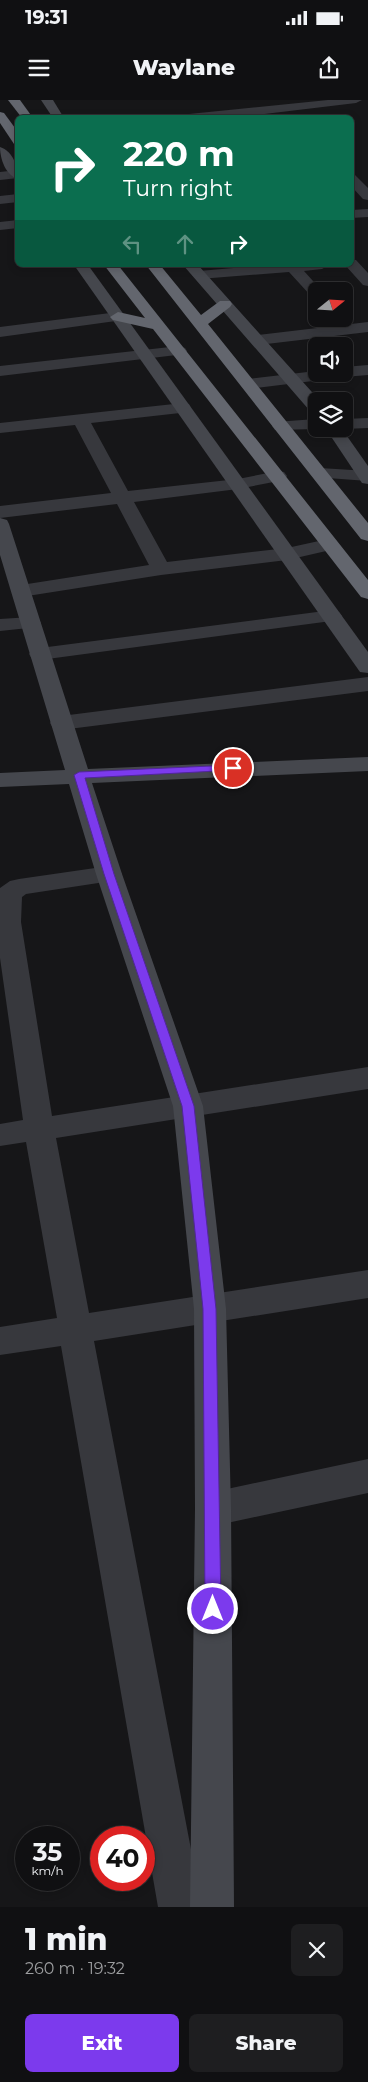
<!DOCTYPE html>
<html lang="en">
<head>
<meta charset="utf-8">
<style>
	:root { --surface:#101012; --page:#1e1e20; --text:#f1f3f6; --muted:#9c9d9f; --line:#303032; --accent:#7c3aed }
	body { margin:0; font-family:Montserrat,sans-serif; background:var(--page); color:var(--text); height:100vh; display:flex; flex-direction:column; font-size:19px; white-space:nowrap }
	* { box-sizing:border-box; margin:0 }
	p { font-size:16px; color:var(--muted) }
	.icon { flex:none; width:28px; height:28px; fill:none; stroke:currentColor; stroke-width:2; stroke-linecap:round; stroke-linejoin:round }
	.map { position:relative; height:1807px; overflow:hidden }
	.panel { display:flex; flex-direction:column; background:var(--surface); flex:1 }
	.panel>* { flex:none }
	.hud { position:absolute; left:15px; top:15px; width:339px; height:152px; border-radius:8px; box-shadow:0 2px 8px #0003,0 0 0 1px var(--line); background:#0b6e4f; color:#fff; overflow:hidden }
	.needle { width:32px; rotate:72deg }
	.fabs { position:absolute; left:308px; top:182px; display:grid; gap:10px }
	.fabs a { display:grid; place-items:center; width:45px; height:45px; border-radius:8px; background:var(--surface); box-shadow:0 2px 8px #0003,0 0 0 1px var(--line); font-size:25px }
	.speed { position:absolute; left:15px; top:1726px; display:flex; gap:10px; font-size:25px; font-weight:700; text-align:center }
	.speed>* { display:grid; place-content:center; width:65px; height:65px; border-radius:50%; background:var(--surface); box-shadow:0 2px 8px #0003,0 0 0 1px var(--line); line-height:1 }
	.speed small { font-size:12px; font-weight:400 }
	.speed .limit { border:8px solid #d22; background:#fff; color:#111 }
	.pin { position:absolute; display:grid; place-items:center; width:42px; height:42px; color:#fff; margin:-21px; border:2px solid #fff; border-radius:50%; box-shadow:0 1px 5px #0007 }
	.me { position:absolute; width:55px; margin:-28px; rotate:0deg; stroke-linejoin:round; filter:drop-shadow(0 0 4px #0008) }
	.turn { display:flex; align-items:center; gap:18px; height:105px; padding:0 25px; font-size:22px }
	.turn .icon { width:65px; height:65px; stroke-width:2.5 }
	.turn b { display:block; font-size:35px; line-height:42px }
	.lanes { display:flex; align-items:center; height:48px; padding:0 25px; background:#0003; justify-content:center; gap:25px; direction:ltr }
	.lanes .off { opacity:.35 }
	.round { display:grid; place-items:center; flex:none; width:52px; height:52px; border-radius:8px; background:var(--page) }
	.overview { display:flex; align-items:center; justify-content:space-between; height:85px; padding:0 25px }
	h1 { font-size:30px; font-weight:800; line-height:38px }
	.primary-button { display:flex; gap:10px; margin-top:auto; padding:10px 25px }
	.primary-button a { flex:1; height:58px; border-radius:8px; background:var(--accent); color:#fff; font-size:20px; font-weight:800; line-height:58px; text-align:center }
	.primary-button a+a { background:var(--page); color:var(--text) }
	.status { display:flex; justify-content:space-between; align-items:center; height:35px; padding:0 25px; background:var(--surface); direction:ltr }
	.status svg { height:14px; fill:currentColor }
	header { display:flex; justify-content:space-between; align-items:center; height:65px; padding:0 25px; background:var(--surface); font-size:22px; font-weight:800 }
	.map>svg:first-child { display:block }
	.lines { fill:none; stroke-linecap:round; stroke-linejoin:round }
	.street { fill:#37383d; fill-rule:evenodd }
	.secondary { fill:#45474d; fill-rule:evenodd }
	.highway { fill:#63666e; fill-rule:evenodd }
	.route { fill:#7c3aed; stroke:#51269a }
</style>
</head>
<body>
<div class="status"><b>19:31</b><svg viewBox="0 0 49 12"><path d="M0 12V9h3v3zM5 12V6h3v6zM10 12V3h3v9zM15 12V0h3v12zM26 1h20v11H26zM47 4h2v5h-2z"/></svg></div>
<header><svg class="icon" aria-label="menu" viewBox="0 0 24 24"><path d="M4 6h16M4 12h16M4 18h16"/></svg>Waylane<svg class="icon" aria-label="share" viewBox="0 0 24 24"><path d="M12 15V3M7 8l5-5 5 5M5 13v7h14v-7"/></svg></header>
<div class="map">
<svg width="368" height="1807" viewBox="0 0 368 1807">
	<rect width="100%" height="100%" fill="#161618"/>
	<g class="lines">
		<g class="street">
			<path d="M 328,0 L 362,0 L 356,3 L 230,18 L 174,18 L 179,15 Z"/>
			<path d="M 18,70 L 18,78 L 0,80 L 0,72 Z"/>
			<path d="M 351,74 L 355,75 L 368,88 L 368,100 L 363,99 L 351,86 Z"/>
			<path d="M 18,94 L 18,102 L 0,104 L 0,96 Z"/>
			<path d="M 368,109 L 368,117 L 351,118 L 351,110 Z"/>
			<path d="M 18,120 L 18,128 L 0,130 L 0,122 Z"/>
			<path d="M 351,159 L 356,160 L 368,173 L 368,186 L 363,185 L 345,165 L 351,165 Z"/>
			<path d="M 269,165 L 329,165 L 322,169 L 304,171 L 322,191 L 316,191 L 316,197 L 311,196 L 289,172 L 199,179 L 192,175 L 199,171 Z"/>
			<path d="M 118,212 L 126,217 L 123,220 L 0,237 L 0,227 Z"/>
			<path d="M 368,222 L 368,232 L 258,245 L 250,240 L 258,235 Z"/>
			<path d="M 179,246 L 185,248 L 187,251 L 185,254 L 0,276 L 0,266 Z"/>
			<path d="M 368,265 L 368,275 L 344,277 L 337,274 L 344,274 L 344,267 Z"/>
			<path d="M 316,271 L 316,274 L 337,274 L 329,279 L 248,289 L 240,284 L 248,279 Z"/>
			<path d="M 183,303 L 189,304 L 191,308 L 189,312 L 91,323 L 128,391 L 238,379 L 278,371 L 284,372 L 287,376 L 284,380 L 238,389 L 134,402 L 167,462 L 287,448 L 328,439 L 335,441 L 338,445 L 335,449 L 287,460 L 161,475 L 21,497 L 14,495 L 11,491 L 14,487 L 21,485 L 149,465 L 117,404 L 0,418 L 0,406 L 111,393 L 75,325 L 0,333 L 0,323 Z"/>
			<path d="M 368,318 L 368,328 L 344,329 L 342,329 L 344,319 Z"/>
			<path d="M 316,319 L 316,329 L 275,330 L 272,326 L 275,322 Z"/>
			<path d="M 320,368 L 368,371 L 368,381 L 314,377 L 311,373 L 314,369 Z"/>
			<path d="M 332,510 L 339,512 L 342,516 L 339,520 L 40,560 L 32,559 L 29,554 L 32,549 L 40,548 Z"/>
			<path d="M 31,517 L 38,519 L 41,523 L 38,527 L 0,531 L 0,519 Z"/>
			<path d="M 368,577 L 368,591 L 61,630 L 53,628 L 50,623 L 53,618 L 61,616 Z"/>
			<path d="M 109,766 L 118,768 L 122,774 L 118,780 L 26,794 L 22,797 L 21,822 L 52,1016 L 368,967 L 368,989 L 56,1038 L 89,1213 L 368,1170 L 368,1198 L 94,1241 L 202,1807 L 158,1807 L 61,1246 L 0,1255 L 0,1227 L 57,1218 L 26,1042 L 0,1046 L 0,1024 L 23,1020 L 0,858 L 0,788 L 10,781 L 19,779 Z"/>
			<path d="M 368,1359 L 368,1393 L 213,1426 L 200,1421 L 195,1409 L 200,1397 L 213,1392 Z"/>
		</g>
		<g class="secondary">
			<path d="M 41,0 L 53,0 L 64,18 L 53,18 Z"/>
			<path d="M 0,47 C 13,51 18,67 18,79 C 5,75 0,58 0,47 Z"/>
			<path d="M 74,165 L 88,165 L 368,552 L 368,573 L 360,572 Z"/>
			<path d="M 183,165 L 198,165 L 320,301 L 316,301 L 316,312 L 310,311 Z"/>
			<path d="M 326,329 L 342,329 L 368,366 L 368,384 L 362,383 Z"/>
			<path d="M 0,418 L 7,420 L 9,424 L 88,669 L 368,657 L 368,671 L 92,683 L 122,774 L 203,1006 L 226,1209 L 231,1409 L 234,1807 L 190,1807 L 195,1409 L 194,1209 L 173,1006 L 96,774 L 69,684 L 0,687 L 0,673 L 65,670 L 0,455 Z"/>
		</g>
		<g class="highway">
			<path d="M 8,0 L 20,0 L 33,18 L 22,18 Z"/>
			<path d="M 0,12 L 4,13 L 18,32 L 18,44 L 14,44 L 0,23 Z"/>
			<path d="M 104,165 L 118,165 L 368,480 L 368,499 L 361,497 L 153,229 L 113,220 L 110,217 L 118,212 L 145,218 Z"/>
			<path d="M 146,165 L 160,165 L 201,215 L 220,201 L 230,201 L 232,204 L 230,207 L 208,224 L 368,423 L 368,441 L 361,439 Z"/>
		</g>
	</g>
	<path class="route" d="M 233,665 L 238,668 L 236,670 L 85,678 L 114,774 L 194,1006 L 216,1209 L 221,1509 L 218,1514 L 213,1516 L 207,1514 L 205,1509 L 203,1209 L 182,1006 L 104,774 L 74,675 L 79,672 Z"/>
</svg>
<div class="fabs">
<a><svg class="needle" viewBox="-14 -14 28 28"><path d="M0-13l5 13h-10z" fill="#e53935"/><path d="M0 13l5-13h-10z" fill="#9c9d9f"/></svg></a>
<a><svg class="icon" aria-label="sound" viewBox="0 0 24 24"><path d="M4 9h4l5-4v14l-5-4H4zM17 9q2 3 0 6"/></svg></a>
<a><svg class="icon" aria-label="layers" viewBox="0 0 24 24"><path d="M12 4l9 5-9 5-9-5zM3 14l9 5 9-5"/></svg></a>
</div>
<div class="speed"><div>35<small>km/h</small></div><div class="limit">40</div></div>
<div class="pin" style="left:233px;top:668px;background:#d93025"><svg class="icon" aria-label="arrive" viewBox="0 0 24 24"><path d="M6 21V4h12l-3 4 3 4H6"/></svg></div>
<svg class="me" style="left:213px;top:1509px" viewBox="-20 -20 40 40"><circle r="17" fill="#7c3aed" stroke="#fff" stroke-width="3"/><path d="M0-11L8 9 0 5-8 9z" fill="#fff"/></svg>
<div class="hud">
<div class="turn"><svg class="icon" aria-label="right" viewBox="0 0 24 24"><path d="M7 20v-9h11M14 6l5 5-5 5"/></svg><div><b>220 m</b>Turn right</div></div>
<div class="lanes"><svg class="icon off" aria-label="left" viewBox="0 0 24 24"><path d="M17 20v-9H6M10 6l-5 5 5 5"/></svg><svg class="icon off" aria-label="ahead" viewBox="0 0 24 24"><path d="M12 20V5M6 11l6-6 6 6"/></svg><svg class="icon" aria-label="right" viewBox="0 0 24 24"><path d="M7 20v-9h11M14 6l5 5-5 5"/></svg></div>
</div>
</div>
<section class="panel">
<div class="overview"><div><h1>1 min</h1><p>260 m · 19:32</p></div><a class="round"><svg class="icon" aria-label="close" viewBox="0 0 24 24"><path d="M6 6l12 12M18 6L6 18"/></svg></a></div>
<div class="primary-button"><a>Exit</a><a>Share</a></div>
</section>
</body>
</html>
